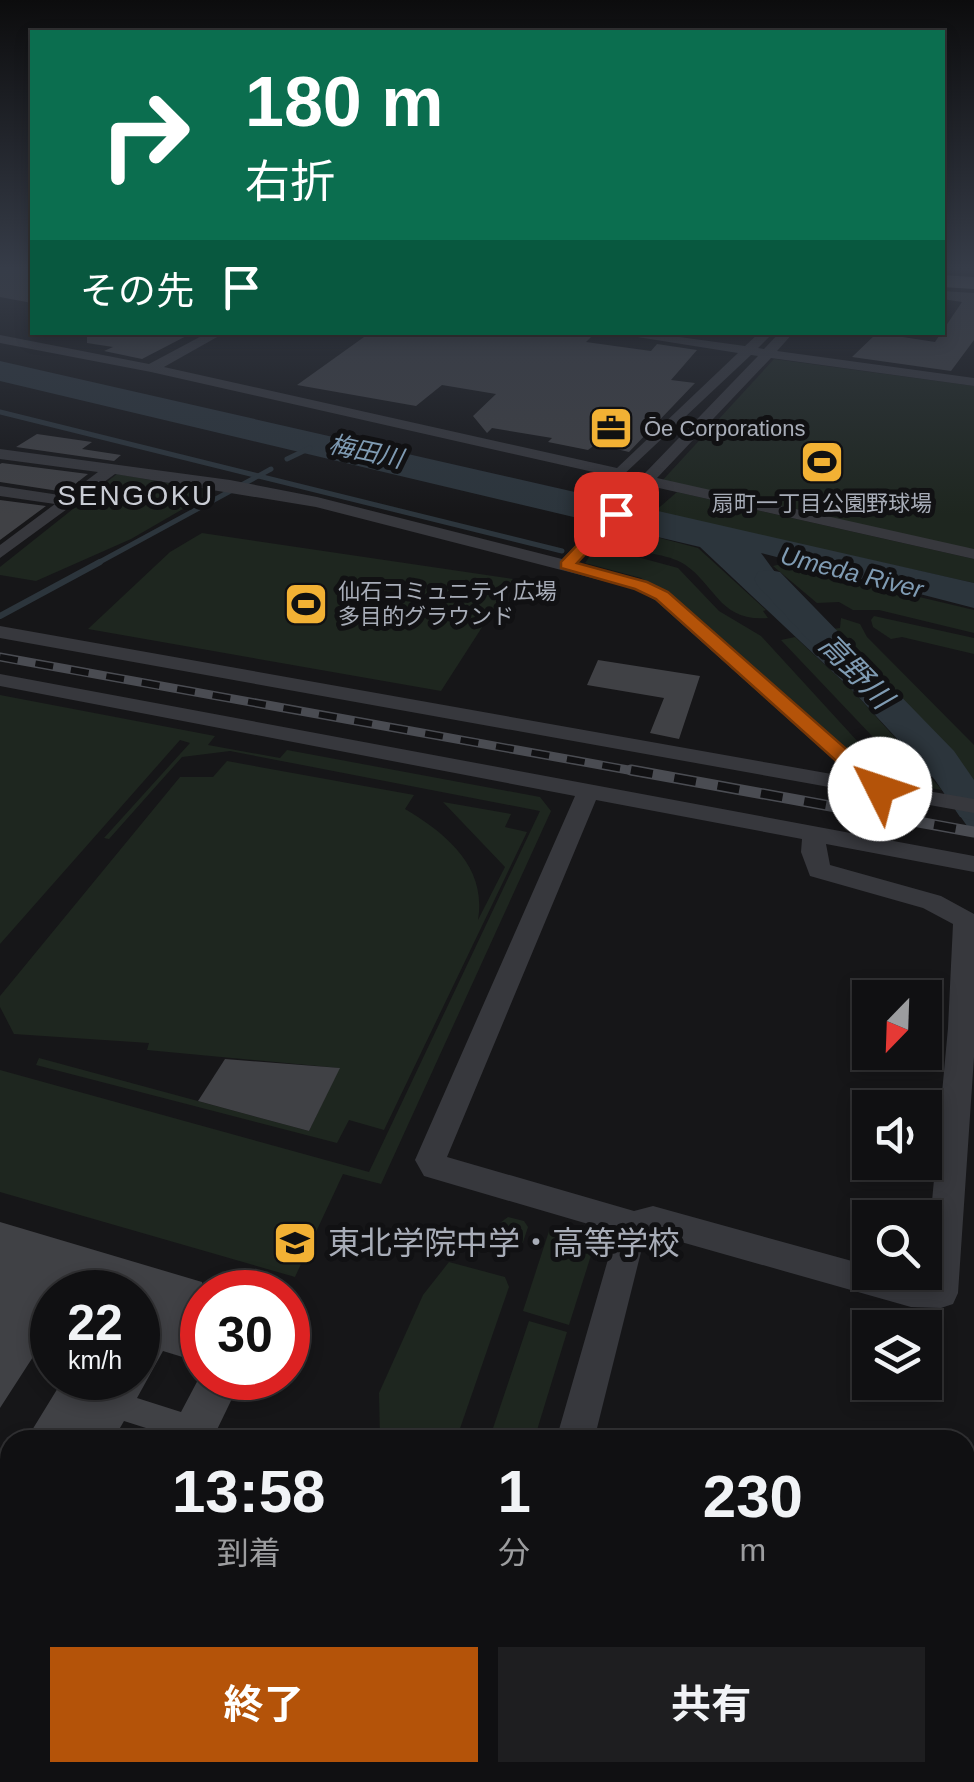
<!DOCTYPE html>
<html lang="ja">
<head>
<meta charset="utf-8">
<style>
	:root { --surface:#101012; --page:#1e1e20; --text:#f1f3f6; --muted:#9c9d9f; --line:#303032; --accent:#b45309 }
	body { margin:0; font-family:Arial,"Noto Sans JP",sans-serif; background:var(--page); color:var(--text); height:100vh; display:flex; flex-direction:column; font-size:38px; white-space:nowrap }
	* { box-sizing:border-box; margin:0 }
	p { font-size:32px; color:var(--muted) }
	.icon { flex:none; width:55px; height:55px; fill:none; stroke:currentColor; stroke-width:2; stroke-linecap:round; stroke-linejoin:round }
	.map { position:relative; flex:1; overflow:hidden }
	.drawer { position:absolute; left:0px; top:1430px; width:975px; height:352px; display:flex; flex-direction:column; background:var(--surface); border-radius:30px 30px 0 0; box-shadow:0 5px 15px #0003,0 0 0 2px var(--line) }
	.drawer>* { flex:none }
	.banner { position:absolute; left:30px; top:30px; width:915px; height:305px; border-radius:0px; box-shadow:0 5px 15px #0003,0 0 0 2px var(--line); background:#0b6e4f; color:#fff; overflow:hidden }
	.needle { width:65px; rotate:203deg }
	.tools { position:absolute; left:852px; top:980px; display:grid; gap:20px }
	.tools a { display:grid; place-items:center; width:90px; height:90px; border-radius:0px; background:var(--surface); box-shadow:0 5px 15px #0003,0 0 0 2px var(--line); font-size:50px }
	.speed { position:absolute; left:30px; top:1270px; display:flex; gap:20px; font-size:50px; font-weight:700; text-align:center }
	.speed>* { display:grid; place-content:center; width:130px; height:130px; border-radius:50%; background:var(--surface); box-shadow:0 5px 15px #0003,0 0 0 2px var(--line); line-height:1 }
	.speed small { font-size:25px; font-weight:400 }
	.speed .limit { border:15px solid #d22; background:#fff; color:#111 }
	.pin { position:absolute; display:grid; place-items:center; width:85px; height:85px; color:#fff; margin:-42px; border-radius:20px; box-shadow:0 5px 15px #0006 }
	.me { position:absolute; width:110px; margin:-55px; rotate:311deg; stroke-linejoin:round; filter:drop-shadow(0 0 8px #0008) }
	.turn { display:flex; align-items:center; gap:35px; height:210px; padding:0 50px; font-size:45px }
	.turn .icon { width:130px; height:130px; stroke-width:2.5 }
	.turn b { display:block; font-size:70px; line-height:85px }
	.then { display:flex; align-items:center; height:95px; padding:0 50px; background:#0003; gap:20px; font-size:38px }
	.eta { display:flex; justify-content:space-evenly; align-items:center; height:170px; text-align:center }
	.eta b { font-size:60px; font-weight:700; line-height:70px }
	.button { display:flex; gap:20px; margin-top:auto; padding:20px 50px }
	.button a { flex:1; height:115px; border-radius:0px; background:var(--accent); color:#fff; font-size:40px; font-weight:700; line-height:115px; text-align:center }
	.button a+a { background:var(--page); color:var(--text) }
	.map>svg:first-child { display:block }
	.green { fill:#1e261f }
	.water { fill:#2c353c }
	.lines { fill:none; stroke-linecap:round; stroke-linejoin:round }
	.stream-far1 { stroke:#2c353c; stroke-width:5 }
	.stream { stroke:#2c353c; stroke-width:6 }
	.river { fill:#2c353c; fill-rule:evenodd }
	.building { fill:#404145 }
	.minor { fill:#37383d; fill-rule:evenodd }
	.trunk { fill:#5b5e65; fill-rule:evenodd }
	.rail-far1-casing { stroke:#4a4c52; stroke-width:9 }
	.rail-casing { stroke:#4a4c52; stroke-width:11 }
	.rail-far1 { stroke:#111113; stroke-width:6; stroke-dasharray:18; stroke-linecap:butt }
	.rail { stroke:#111113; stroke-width:8; stroke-dasharray:22; stroke-linecap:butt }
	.route { fill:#b45309; stroke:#753606; stroke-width:2.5 }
	.labels { text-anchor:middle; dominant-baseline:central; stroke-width:10; stroke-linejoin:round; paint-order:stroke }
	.far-poi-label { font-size:22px; fill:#a8adb8; stroke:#111113; text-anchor:start }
	.far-water-label { font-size:25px; font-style:italic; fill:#7f9bb3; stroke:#111113 }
	.far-quarter-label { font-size:28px; letter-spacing:2.5px; fill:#c9ccd4; stroke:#111113 }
	.water-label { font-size:30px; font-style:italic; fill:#7f9bb3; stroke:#111113 }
	.near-poi-label { font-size:32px; fill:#a8adb8; stroke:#111113; text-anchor:start }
</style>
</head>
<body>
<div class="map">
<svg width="974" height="1782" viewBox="0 0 974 1782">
	<rect width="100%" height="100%" fill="#161618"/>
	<g class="green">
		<path d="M 774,359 L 974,386 L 974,550 L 661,482 Z"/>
		<path d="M 117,474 L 214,491 L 131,539 L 36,581 L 0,575 L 0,567 Z"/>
		<path d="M 677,492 L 974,559 L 974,583 L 654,512 Z"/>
		<path d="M 637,532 L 698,548 L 766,610 L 763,611 L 768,618 C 719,622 716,585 684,564 C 668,554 639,552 621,548 Z"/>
		<path d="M 202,533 L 513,579 L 441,691 L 88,629 L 170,552 Z"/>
		<path d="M 597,546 L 678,568 L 719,611 L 761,636 L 892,779 L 890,782 L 877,779 L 675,598 L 641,578 L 585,563 Z"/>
		<path d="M 781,564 L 974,610 L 974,633 L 879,610 L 853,610 L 839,602 L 817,603 L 773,566 Z"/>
		<path d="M 874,616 L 974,638 L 974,654 L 902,637 L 891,639 L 873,627 L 871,620 Z"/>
		<path d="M 841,618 L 860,624 L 867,637 L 974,745 L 974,795 L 968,794 L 946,761 L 824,630 L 840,628 Z"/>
		<path d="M 795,637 L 853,691 L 942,790 L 912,785 L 873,737 L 781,640 Z"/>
		<path d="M 0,695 L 215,736 L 208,745 L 280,758 L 287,750 L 540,797 L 551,811 L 381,1184 L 343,1174 L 295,1277 L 0,1192 L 0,1070 L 369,1172 L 540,811 L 230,751 L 182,757 L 109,839 L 104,838 L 190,743 L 180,740 L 0,944 Z"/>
		<path d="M 227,761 L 414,795 L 405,809 C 447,834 487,867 478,920 L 505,867 L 443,802 L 511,814 L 505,827 L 527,832 L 384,1130 L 349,1120 L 337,1143 L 36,1065 L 39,1058 L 309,1131 L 339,1068 L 147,1050 L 149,1043 L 14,1034 L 0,1007 L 0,996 L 180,777 L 213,777 Z"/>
		<path d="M 508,1217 L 524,1221 L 528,1227 L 520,1251 L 474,1242 Z"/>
		<path d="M 550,1228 L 586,1237 L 593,1249 L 569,1325 L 523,1311 Z"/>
		<path d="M 449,1262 L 505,1277 L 509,1287 L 456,1440 L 380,1440 L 379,1393 L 423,1295 Z"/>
		<path d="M 529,1321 L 567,1332 L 534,1440 L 489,1440 Z"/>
	</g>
	<path class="water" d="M 0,361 L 974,583 L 974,608 L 761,553 L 831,649 L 931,753 L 974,809 L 974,836 L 935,780 L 853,691 L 700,547 L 0,381 Z"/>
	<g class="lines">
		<g class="stream-far1">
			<path d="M 0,412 L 562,551"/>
			<path d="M 287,459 L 310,448"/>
			<path d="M 96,564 L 271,469"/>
		</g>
		<path class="stream" d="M 0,616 L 100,562"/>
		<path class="river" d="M 769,570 L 780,572 L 954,751 L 974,780 L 974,821 L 960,817 L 926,766 L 758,586 L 754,579 L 758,572 Z"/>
	</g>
	<g class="building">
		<path d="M 0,266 L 32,270 L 32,303 L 0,297 Z"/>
		<path d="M 942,291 L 974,293 L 974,340 L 951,371 L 852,357 L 877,333 L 935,342 L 962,302 L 942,299 Z"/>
		<path d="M 87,332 L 194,332 L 142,359 L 104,351 L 113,347 L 87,343 Z"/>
		<path d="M 371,332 L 564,332 L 592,336 L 586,342 L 651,351 L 657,344 L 697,350 L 671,380 L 695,383 L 629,452 L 596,444 L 588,450 L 548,442 L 552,438 L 492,428 L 487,433 L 473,416 L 496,394 L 442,385 L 416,406 L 297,385 Z"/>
		<path d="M 37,434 L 92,442 L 82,449 L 121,455 L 114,461 L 16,447 Z"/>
		<path d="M 0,464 L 2,463 L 88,474 L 65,492 L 0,482 Z"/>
		<path d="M 0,500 L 46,506 L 0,540 Z"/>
		<path d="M 598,660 L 700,676 L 679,739 L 650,733 L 664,698 L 587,685 Z"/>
		<path d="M 225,1059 L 340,1068 L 309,1131 L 198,1101 Z"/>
		<path d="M 0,1222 L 202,1282 L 202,1363 L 163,1351 L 137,1398 L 181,1412 L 199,1378 L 242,1378 L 212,1440 L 166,1440 L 168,1435 L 124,1421 L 113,1440 L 26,1440 L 64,1378 L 138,1378 L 138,1292 L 52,1292 L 52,1346 L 42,1343 L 0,1408 Z"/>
	</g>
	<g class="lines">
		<g class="minor">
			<path d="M 209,332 L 226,332 L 164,367 L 617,468 L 738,353 L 606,332 L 643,332 L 745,346 L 760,332 L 774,332 L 758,348 L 764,349 L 780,332 L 794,332 L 777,351 L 974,378 L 974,386 L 771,358 L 657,478 L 974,549 L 974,559 L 650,486 L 577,563 L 647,581 L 669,592 L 887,784 L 974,799 L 974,813 L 0,638 L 0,626 L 854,778 L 655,600 L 635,589 L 316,507 L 115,474 L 0,558 L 0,545 L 55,504 L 0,496 L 0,486 L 66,496 L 98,472 L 0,459 L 0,449 L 230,480 L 317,497 L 562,559 L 758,356 L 751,355 L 620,478 L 151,372 L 0,343 L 0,335 L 149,364 Z"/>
			<path d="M 0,674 L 974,856 L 974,872 L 826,844 L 830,865 L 941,896 L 974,914 L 974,1057 L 958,1293 L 953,1304 L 941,1308 L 911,1307 L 653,1234 L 645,1236 L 594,1440 L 556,1440 L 613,1242 L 612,1231 L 424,1176 L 415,1160 L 575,796 L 0,686 ZM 596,800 L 802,839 L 801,852 L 810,876 L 923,908 L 953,924 L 948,1028 L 925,1277 L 870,1272 L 870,1266 L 653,1206 L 634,1211 L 447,1157 Z"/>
			<path d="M 461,1772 L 505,1772 L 502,1782 L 458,1782 Z"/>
		</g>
		<path class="trunk" d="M 942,275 L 974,277 L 974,289 L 942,287 Z"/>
		<g class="rail-far1-casing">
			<path id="rail-far1" d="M 0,657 L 645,773"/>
		</g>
		<g class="rail-casing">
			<path id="rail" d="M 631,770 L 974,832"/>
		</g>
		<use href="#rail-far1" class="rail-far1"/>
		<use href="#rail" class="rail"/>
	</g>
	<linearGradient id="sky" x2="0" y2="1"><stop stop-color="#0c0c0d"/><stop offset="0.52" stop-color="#363c48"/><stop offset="1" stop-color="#363c48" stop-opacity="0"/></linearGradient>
	<rect width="974" height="515" fill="url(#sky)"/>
	<path class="route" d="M 610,511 L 623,514 L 577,563 L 647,582 L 668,592 L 887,785 L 890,789 L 887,794 L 873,794 L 656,599 L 635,589 L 561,568 L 561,562 Z"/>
	<defs>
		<g id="office-square" transform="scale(2.25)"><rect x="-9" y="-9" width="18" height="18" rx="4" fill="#f2b134" stroke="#111113"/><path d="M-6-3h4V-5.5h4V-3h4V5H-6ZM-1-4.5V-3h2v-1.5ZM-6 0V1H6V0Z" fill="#111"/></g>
		<g id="stadium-square" transform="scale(2.25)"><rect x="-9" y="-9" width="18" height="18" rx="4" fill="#f2b134" stroke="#111113"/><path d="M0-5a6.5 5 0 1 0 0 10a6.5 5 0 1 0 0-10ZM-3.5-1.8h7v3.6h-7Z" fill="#111"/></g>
		<g id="school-square" transform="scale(2.25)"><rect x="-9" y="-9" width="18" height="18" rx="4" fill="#f2b134" stroke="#111113"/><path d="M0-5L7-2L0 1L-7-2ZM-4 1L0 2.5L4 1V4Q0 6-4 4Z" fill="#111"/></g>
	</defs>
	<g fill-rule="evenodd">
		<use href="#office-square" x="611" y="428"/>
		<use href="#stadium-square" x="822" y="462"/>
		<use href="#stadium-square" x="306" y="604"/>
		<use href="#school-square" x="295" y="1243"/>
	</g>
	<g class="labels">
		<g class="far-poi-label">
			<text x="644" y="428">Ōe Corporations</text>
			<text x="822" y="503" text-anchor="middle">扇町一丁目公園野球場</text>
			<text x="338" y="591">仙石コミュニティ広場<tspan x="338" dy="25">多目的グラウンド</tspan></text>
		</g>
		<g class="far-water-label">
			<text transform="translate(366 451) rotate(12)">梅田川</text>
			<text transform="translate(852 572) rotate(14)">Umeda River</text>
		</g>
		<g class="far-quarter-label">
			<text x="136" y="495">SENGOKU</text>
		</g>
		<g class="water-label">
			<text transform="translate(856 671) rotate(46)">高野川</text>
		</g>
		<g class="near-poi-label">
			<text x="328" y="1243">東北学院中学・高等学校</text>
		</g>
	</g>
</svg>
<div class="tools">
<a><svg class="needle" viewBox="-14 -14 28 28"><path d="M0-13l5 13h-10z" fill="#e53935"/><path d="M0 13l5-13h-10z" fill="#9c9d9f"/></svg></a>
<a><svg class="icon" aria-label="sound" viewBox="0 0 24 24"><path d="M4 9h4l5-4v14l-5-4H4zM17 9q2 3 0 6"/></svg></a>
<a><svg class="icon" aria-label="search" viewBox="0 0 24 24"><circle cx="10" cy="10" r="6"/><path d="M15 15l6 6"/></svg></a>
<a><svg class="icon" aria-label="layers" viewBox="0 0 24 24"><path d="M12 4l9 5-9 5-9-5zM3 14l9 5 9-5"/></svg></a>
</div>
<div class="speed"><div>22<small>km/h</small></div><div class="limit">30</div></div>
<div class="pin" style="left:616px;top:514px;background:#d93025"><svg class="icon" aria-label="arrive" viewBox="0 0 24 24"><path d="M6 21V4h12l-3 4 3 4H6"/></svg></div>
<svg class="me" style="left:880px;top:789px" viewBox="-20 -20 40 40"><circle r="19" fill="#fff"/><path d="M0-13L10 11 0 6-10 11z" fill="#b45309"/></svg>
<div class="banner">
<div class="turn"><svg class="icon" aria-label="right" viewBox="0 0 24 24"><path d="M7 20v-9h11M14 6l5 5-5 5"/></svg><div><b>180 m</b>右折</div></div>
<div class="then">その先<svg class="icon" aria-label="arrive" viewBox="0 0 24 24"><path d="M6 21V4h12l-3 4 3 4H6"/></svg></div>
</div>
<section class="drawer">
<div class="eta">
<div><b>13:58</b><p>到着</p></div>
<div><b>1</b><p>分</p></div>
<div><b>230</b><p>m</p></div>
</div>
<div class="button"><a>終了</a><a>共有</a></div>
</section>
</div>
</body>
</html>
